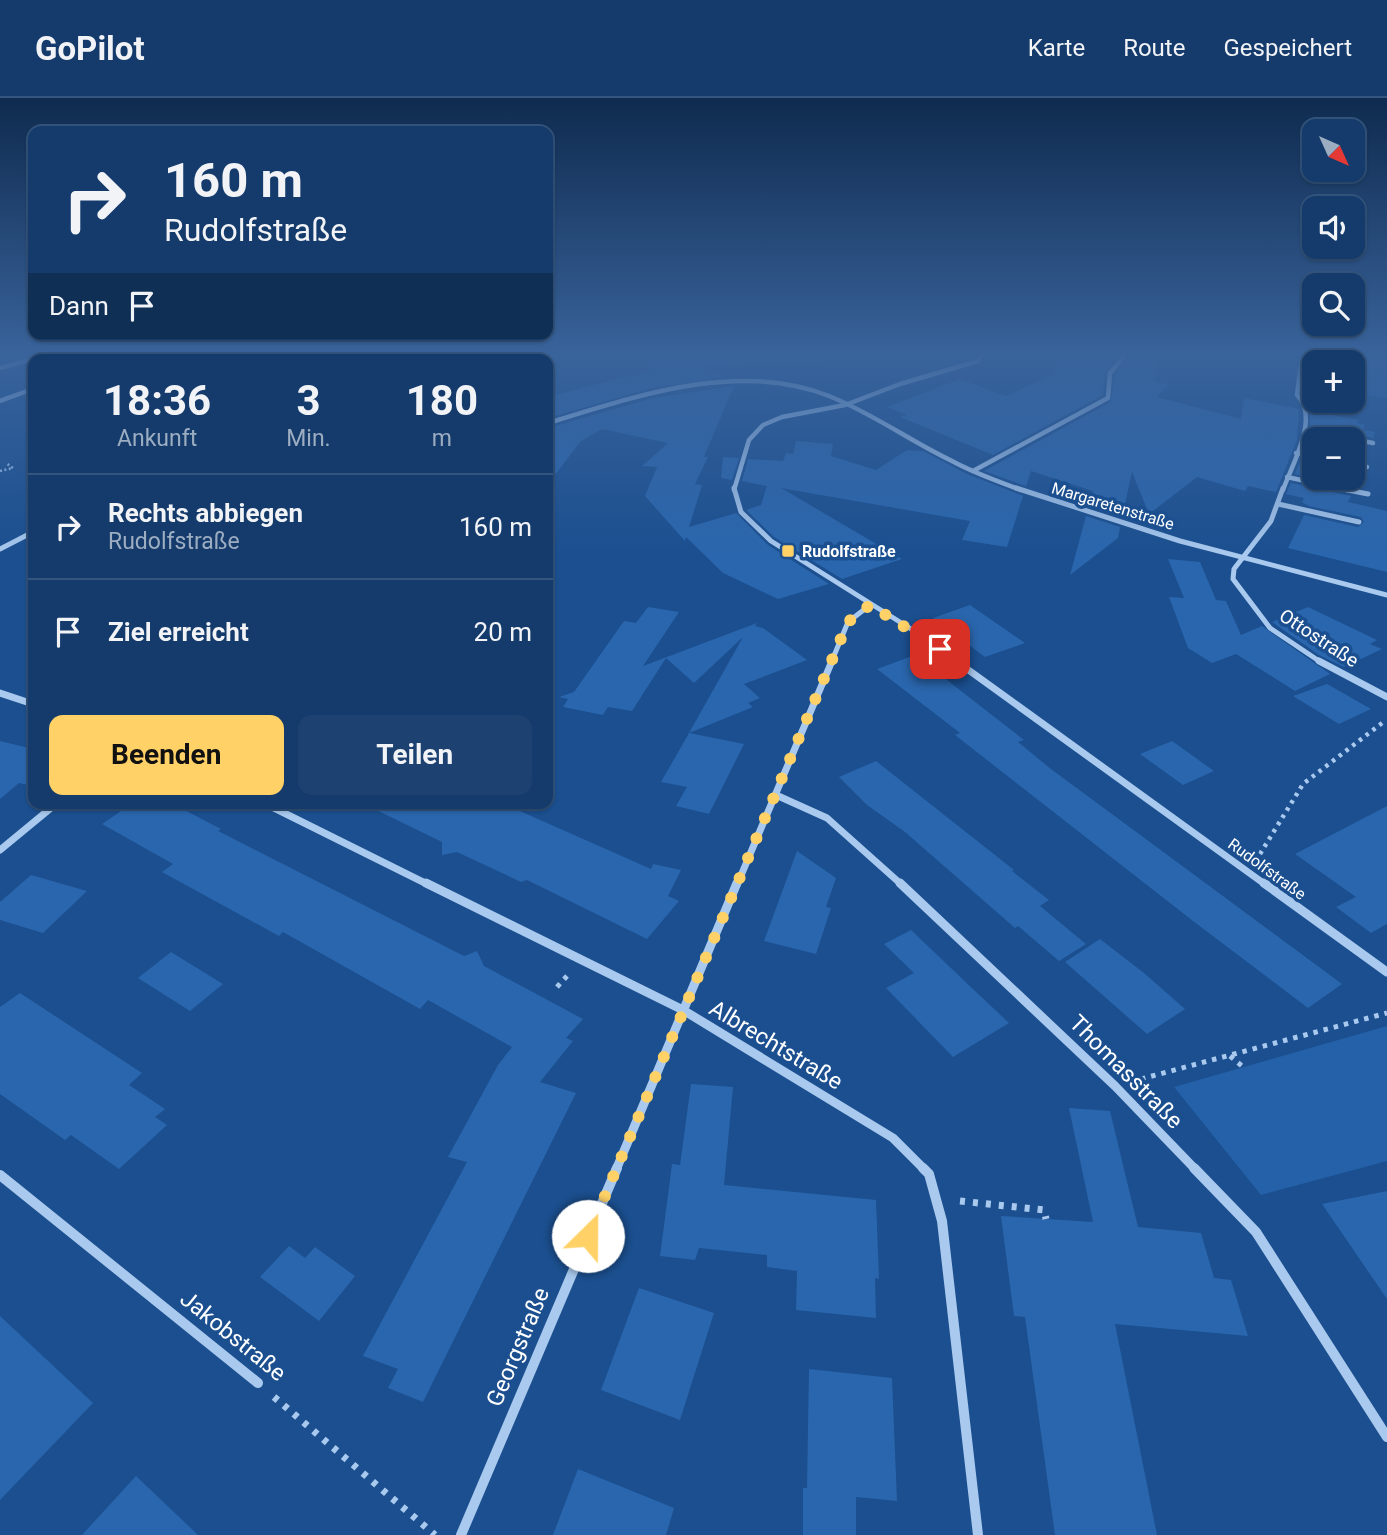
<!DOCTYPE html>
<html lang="de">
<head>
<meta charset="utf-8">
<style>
	:root { --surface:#143b6b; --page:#1d4271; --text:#f1f3f6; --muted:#9dadc1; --line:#33557e; --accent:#ffd166 }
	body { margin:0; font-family:Roboto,sans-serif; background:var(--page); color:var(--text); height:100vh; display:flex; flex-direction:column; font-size:26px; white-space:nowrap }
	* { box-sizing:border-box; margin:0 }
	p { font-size:23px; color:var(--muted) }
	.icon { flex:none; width:38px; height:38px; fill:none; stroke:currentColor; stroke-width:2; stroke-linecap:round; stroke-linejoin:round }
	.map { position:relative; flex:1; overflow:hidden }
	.sheet { position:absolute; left:28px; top:256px; width:525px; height:455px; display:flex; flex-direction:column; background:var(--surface); border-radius:14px; box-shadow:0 2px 5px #0004,0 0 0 2px var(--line) }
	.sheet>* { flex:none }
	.guide { position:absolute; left:28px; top:28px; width:525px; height:214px; border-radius:14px; box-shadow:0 2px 5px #0004,0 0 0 2px var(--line); background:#143b6b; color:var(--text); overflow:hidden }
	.needle { width:46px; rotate:135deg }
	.buttons { position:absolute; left:1302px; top:21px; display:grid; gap:14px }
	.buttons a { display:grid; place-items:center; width:63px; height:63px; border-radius:14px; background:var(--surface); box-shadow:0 2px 5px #0004,0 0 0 2px var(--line); font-size:35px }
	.pin { position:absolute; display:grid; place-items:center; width:60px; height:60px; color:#fff; margin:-30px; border-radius:14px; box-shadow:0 4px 10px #0006 }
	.me { position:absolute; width:77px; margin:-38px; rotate:23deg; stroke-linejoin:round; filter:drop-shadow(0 0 5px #0008) }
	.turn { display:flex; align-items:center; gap:24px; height:147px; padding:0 21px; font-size:32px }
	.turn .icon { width:91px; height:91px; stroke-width:2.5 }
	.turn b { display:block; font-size:49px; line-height:60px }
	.then { display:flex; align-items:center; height:66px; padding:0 21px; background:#0003; gap:14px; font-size:26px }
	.eta { display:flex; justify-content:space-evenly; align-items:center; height:119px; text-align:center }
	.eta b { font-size:42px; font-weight:700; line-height:49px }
	.action { display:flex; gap:14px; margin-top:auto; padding:14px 21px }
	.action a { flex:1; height:80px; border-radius:14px; background:var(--accent); color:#111; font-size:28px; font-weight:700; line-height:80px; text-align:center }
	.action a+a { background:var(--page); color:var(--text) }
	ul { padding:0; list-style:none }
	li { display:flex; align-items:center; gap:21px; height:105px; padding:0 21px; border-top:2px solid var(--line) }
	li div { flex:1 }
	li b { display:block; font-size:26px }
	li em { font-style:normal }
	header { display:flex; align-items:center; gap:42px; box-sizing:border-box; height:98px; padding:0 35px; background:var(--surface); border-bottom:2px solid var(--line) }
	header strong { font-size:33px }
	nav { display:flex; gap:38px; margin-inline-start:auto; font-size:24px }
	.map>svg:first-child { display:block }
	.green { fill:#2461a8 }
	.building { fill:#2a66ad }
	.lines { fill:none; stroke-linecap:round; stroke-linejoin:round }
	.path-far3 { stroke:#a9c9ee; stroke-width:2.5; stroke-dasharray:2 2.5; stroke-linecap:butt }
	.path-far2 { stroke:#a9c9ee; stroke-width:4.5; stroke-dasharray:3.5 5; stroke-linecap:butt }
	.path-far1 { stroke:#a9c9ee; stroke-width:5; stroke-dasharray:4.5 6; stroke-linecap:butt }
	.path { stroke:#a9c9ee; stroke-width:7; stroke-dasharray:5 8; stroke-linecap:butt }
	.service { stroke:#a9c9ee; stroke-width:2.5 }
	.minor-far4 { stroke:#a9c9ee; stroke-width:4.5 }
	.minor-far3 { stroke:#a9c9ee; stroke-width:5 }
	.minor-far2 { stroke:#a9c9ee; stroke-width:7 }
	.minor-far1 { stroke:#a9c9ee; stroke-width:9 }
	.minor { stroke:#a9c9ee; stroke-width:10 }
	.route { stroke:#ffd166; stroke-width:12; stroke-dasharray:0 21.6 }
	.poi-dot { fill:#ffd166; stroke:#1b4f8f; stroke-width:2.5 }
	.labels { text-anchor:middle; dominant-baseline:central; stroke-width:7; stroke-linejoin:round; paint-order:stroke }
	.far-street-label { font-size:16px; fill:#fff; stroke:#1b4f8f }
	.far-poi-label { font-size:16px; font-weight:bold; fill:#fff; stroke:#1b4f8f; text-anchor:start }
	.street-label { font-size:19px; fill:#fff; stroke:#1b4f8f }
	.near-street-label { font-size:23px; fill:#fff; stroke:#1b4f8f }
</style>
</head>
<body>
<header>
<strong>GoPilot</strong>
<nav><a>Karte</a><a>Route</a><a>Gespeichert</a></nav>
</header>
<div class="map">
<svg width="1387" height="1437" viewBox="0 0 1387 1437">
	<rect width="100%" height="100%" fill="#1b4f8f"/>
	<g class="green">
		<path d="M 58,256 L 370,256 L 362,261 L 65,261 Z"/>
		<path d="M 658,256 L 887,256 L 882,260 L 642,271 Z"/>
		<path d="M 1317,256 L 1387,256 L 1387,300 L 1353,296 L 1353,264 L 1332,264 L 1331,258 Z"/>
		<path d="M 1387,928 L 1387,1063 L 1261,1097 L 1174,989 Z"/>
	</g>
	<g class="building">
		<path d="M 1057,256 L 1120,256 L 1105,274 L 1103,297 L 993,357 L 900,319 L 907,317 L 887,309 L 960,281 L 1006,298 L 1055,275 Z"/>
		<path d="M 1131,256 L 1157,256 L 1155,284 L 1168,286 L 1157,299 L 1241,321 L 1244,300 L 1299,311 L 1297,342 L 1276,394 L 1248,388 L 1245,393 L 1197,379 L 1149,416 L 1132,374 L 1122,419 L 1089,408 L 1093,393 L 1031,373 L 1026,388 L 984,373 L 1111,304 L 1115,277 Z"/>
		<path d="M 689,262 L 724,279 L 651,290 L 548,320 L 548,299 Z"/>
		<path d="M 734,288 L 704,359 L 708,359 L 695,386 L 702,387 L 689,429 L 736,415 L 768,447 L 829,486 L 778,501 L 723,475 L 686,439 L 685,443 L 645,398 L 657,369 L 642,368 L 668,345 L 602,331 L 581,343 L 548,386 L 548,330 L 653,300 Z"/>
		<path d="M 1310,313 L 1359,322 L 1357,325 L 1365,327 L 1363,332 L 1375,334 L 1373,340 L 1310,328 Z"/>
		<path d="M 796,343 L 833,346 L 831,358 L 876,372 L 907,352 L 923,353 L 967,376 L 1023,398 L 1007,449 L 962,442 L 970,423 L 781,390 L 902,461 L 842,481 L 774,439 L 746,412 L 761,407 L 767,388 L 742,383 L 748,361 L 783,363 L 786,355 L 793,356 Z"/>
		<path d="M 723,359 L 739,360 L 732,382 L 721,380 Z"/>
		<path d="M 1301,361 L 1314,363 L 1314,380 L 1353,380 L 1353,371 L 1360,372 L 1360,378 L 1355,388 L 1337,385 L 1295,376 Z"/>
		<path d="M 1291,385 L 1351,398 L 1348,404 L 1387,413 L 1387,474 L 1288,450 L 1304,417 L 1358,429 L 1364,424 L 1361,419 L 1309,408 L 1302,404 L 1304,400 L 1286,396 Z"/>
		<path d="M 1086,418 L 1120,429 L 1118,440 L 1070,477 Z"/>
		<path d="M 1168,461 L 1200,464 L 1216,502 L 1226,503 L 1241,537 L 1262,528 L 1330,576 L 1295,593 L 1236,556 L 1212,565 L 1188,550 L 1169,499 L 1184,500 Z"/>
		<path d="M 970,507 L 1025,545 L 985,559 L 933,520 Z"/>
		<path d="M 648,509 L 679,514 L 643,568 L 757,525 L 755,528 L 763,530 L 807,562 L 744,586 L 760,600 L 748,605 L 753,609 L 689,635 L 743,539 L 694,585 L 666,560 L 632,613 L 608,609 L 603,617 L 563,609 L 568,601 L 559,599 L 574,594 L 624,523 L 636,525 Z"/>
		<path d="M 1308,509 L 1377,542 L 1370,546 L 1382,551 L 1344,569 L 1319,557 L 1272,524 Z"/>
		<path d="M 915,557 L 1024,642 L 1018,644 L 1051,671 L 1342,886 L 1308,910 L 1193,823 L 955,637 L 960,635 L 877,571 Z"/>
		<path d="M 1327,586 L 1371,611 L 1339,626 L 1293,598 Z"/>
		<path d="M 689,635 L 744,646 L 709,716 L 676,708 L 687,689 L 661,684 Z"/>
		<path d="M 0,643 L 33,651 L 33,688 L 19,685 L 0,701 Z"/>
		<path d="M 1172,643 L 1214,673 L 1183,687 L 1140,656 Z"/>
		<path d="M 876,663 L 1014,772 L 1012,773 L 1049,802 L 1040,808 L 1086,846 L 1059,863 L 1018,828 L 1015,830 L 905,734 L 867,707 L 839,679 Z"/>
		<path d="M 133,705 L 171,705 L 221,731 L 218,733 L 464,858 L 477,853 L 484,868 L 583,921 L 566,940 L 573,943 L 540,984 L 576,995 L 423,1304 L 388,1290 L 398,1271 L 363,1258 L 467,1064 L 448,1059 L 498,967 L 512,949 L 428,902 L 420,911 L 283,834 L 279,838 L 162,774 L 173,766 L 102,726 Z"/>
		<path d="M 362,705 L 502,705 L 651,771 L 653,766 L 681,772 L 668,798 L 679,803 L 647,841 L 527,782 L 521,784 L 457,754 L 442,757 L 442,744 Z"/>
		<path d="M 1387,708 L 1387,826 L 1371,835 L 1336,809 L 1356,799 L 1295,756 Z"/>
		<path d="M 797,753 L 836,780 L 826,809 L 831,810 L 816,856 L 764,843 Z"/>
		<path d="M 31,777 L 87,793 L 43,835 L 0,822 L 0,804 Z"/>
		<path d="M 911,832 L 974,892 L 1009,925 L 953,959 L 886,890 L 914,875 L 884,846 Z"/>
		<path d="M 1100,841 L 1144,875 L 1185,911 L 1147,936 L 1065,864 Z"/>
		<path d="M 171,854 L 223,886 L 190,913 L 138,880 Z"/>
		<path d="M 20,895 L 142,975 L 129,987 L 165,1011 L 155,1019 L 167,1027 L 119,1071 L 71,1037 L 65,1042 L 0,996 L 0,909 Z"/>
		<path d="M 691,986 L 733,989 L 724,1087 L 876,1102 L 879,1181 L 875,1180 L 876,1220 L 796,1212 L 797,1173 L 767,1169 L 767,1157 L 699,1150 L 695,1162 L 660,1158 L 672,1066 L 680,1067 Z"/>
		<path d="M 1069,1010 L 1110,1013 L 1138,1129 L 1201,1135 L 1214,1180 L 1231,1182 L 1248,1238 L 1115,1226 L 1157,1437 L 1055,1437 L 1025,1219 L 1014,1218 L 1001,1118 L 1093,1124 Z"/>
		<path d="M 1387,1093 L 1387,1201 L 1322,1106 Z"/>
		<path d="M 289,1148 L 305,1160 L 315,1149 L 355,1178 L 319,1223 L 260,1179 Z"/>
		<path d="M 639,1190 L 714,1215 L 680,1322 L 601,1292 Z"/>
		<path d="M 0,1218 L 93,1305 L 0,1402 Z"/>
		<path d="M 809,1271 L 892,1280 L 897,1403 L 856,1399 L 856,1437 L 803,1437 L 803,1390 L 807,1390 Z"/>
		<path d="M 578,1371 L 674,1410 L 666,1437 L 553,1437 Z"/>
		<path d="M 136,1378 L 198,1437 L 82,1437 Z"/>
	</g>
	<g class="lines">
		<g class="path-far3">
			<path d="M 1339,256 L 1355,262 L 1357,290 L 1353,291"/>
			<path d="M 0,373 L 13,370 L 6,365"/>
		</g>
		<path class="path-far2" d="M 1260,756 L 1303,686 L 1386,622"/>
		<g class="path-far1">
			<path d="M 557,889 L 567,878"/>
			<path d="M 1230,958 L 1242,968"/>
			<path d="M 1141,981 L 1387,915"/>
		</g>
		<g class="path">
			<path d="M 960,1103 L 1044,1112 L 1046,1121"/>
			<path d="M 274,1299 L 435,1437"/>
		</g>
		<path class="service" d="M 535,261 L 536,256"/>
		<g class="minor-far4">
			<path d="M 33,261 L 58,256 L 65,261"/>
			<path d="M 0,270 L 33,261"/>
			<path d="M 0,303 L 33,291"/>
			<path d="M 548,325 C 636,298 739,262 829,298 C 872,315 910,343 952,363 C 974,375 997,383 1021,392"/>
			<path d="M 1305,332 L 1352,341"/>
			<path d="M 1353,341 L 1373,345"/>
			<path d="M 1296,355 L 1314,358"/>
			<path d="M 1353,366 L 1367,369"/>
			<path d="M 973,373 L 1108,300 L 1110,275 L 1126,256"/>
			<path d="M 1287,379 L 1347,392"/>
			<path d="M 734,392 L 749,342 L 763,327 L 782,319 L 845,307 L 900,286 L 978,263 L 982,256"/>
			<path d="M 1283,392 C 1292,366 1320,320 1297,297 L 1302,256"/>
		</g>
		<g class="minor-far3">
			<path d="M 734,390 L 741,414 L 771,443 L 919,536 L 959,565"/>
			<path d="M 1016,390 L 1180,443 L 1387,497"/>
			<path d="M 1283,390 L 1271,423 L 1234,471 L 1233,481 L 1270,530 L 1322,565"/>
			<path d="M 1338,390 L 1368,396"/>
			<path d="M 1278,406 L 1359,424"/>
			<path d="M 0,451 L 33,434"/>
			<path d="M 831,565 L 848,524 L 870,507"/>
		</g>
		<g class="minor-far2">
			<path d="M 956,563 L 1266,787"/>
			<path d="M 1319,563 L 1387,599"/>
			<path d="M 0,595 L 33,606"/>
			<path d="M 776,697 L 827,720 L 902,787"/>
			<path d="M 264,705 L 429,787"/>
			<path d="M 0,752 L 57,705"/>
			<path d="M 737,787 L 832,563"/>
		</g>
		<g class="minor-far1">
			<path d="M 426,785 L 683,912 L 893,1040 L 925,1072"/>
			<path d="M 900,785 L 1115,988 L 1196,1072"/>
			<path d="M 1264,785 L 1387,874"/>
			<path d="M 616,1072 L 737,785"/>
		</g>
		<g class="minor">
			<path d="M 923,1070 L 929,1076 L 942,1123 L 978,1437"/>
			<path d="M 1194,1070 L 1256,1134 L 1387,1339"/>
			<path d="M 0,1077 L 258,1285"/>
			<path d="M 461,1437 L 617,1070"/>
		</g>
	</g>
	<linearGradient id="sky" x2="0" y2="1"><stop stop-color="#0f2b4f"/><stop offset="0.56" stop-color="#39639b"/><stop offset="1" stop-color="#39639b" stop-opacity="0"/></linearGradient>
	<rect width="1387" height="457" fill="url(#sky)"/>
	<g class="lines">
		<path class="route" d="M 588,1138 L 848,524 L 870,507 L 940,551"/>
	</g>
	<rect class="poi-dot" x="781" y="446" width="14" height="14" rx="3.5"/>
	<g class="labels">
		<g class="far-street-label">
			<text transform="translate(1113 408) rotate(17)">Margaretenstraße</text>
			<text transform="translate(1267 771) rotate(36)">Rudolfstraße</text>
		</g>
		<g class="far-poi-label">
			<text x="802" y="453">Rudolfstraße</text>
		</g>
		<g class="street-label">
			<text transform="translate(1319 540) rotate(33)">Ottostraße</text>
		</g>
		<g class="near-street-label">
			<text transform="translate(776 947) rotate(31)">Albrechtstraße</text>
			<text transform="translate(1126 974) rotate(45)">Thomasstraße</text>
			<text transform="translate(233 1238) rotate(39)">Jakobstraße</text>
			<text transform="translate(518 1249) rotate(-67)">Georgstraße</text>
		</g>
	</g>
</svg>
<div class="buttons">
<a><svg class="needle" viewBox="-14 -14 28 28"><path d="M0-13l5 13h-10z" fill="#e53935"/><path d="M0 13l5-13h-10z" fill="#9dadc1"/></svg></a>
<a><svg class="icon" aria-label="sound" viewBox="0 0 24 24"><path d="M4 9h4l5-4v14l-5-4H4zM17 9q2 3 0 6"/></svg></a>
<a><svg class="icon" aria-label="search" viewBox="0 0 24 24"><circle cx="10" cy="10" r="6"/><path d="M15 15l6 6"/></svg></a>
<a>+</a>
<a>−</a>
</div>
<div class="pin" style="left:940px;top:551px;background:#d93025"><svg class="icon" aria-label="arrive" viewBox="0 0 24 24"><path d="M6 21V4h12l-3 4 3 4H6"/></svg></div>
<svg class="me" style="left:588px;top:1138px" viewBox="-20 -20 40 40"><circle r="19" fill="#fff"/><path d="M0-13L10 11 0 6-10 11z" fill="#ffd166"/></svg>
<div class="guide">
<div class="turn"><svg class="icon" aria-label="right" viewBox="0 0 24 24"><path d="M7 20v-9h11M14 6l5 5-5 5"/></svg><div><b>160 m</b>Rudolfstraße</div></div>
<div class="then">Dann<svg class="icon" aria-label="arrive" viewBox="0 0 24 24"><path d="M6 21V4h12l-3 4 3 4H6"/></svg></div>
</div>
<section class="sheet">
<div class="eta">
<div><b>18:36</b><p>Ankunft</p></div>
<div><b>3</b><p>Min.</p></div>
<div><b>180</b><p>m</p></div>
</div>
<ul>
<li><svg class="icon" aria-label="right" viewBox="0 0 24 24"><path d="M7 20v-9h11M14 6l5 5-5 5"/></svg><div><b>Rechts abbiegen</b><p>Rudolfstraße</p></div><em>160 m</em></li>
<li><svg class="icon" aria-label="arrive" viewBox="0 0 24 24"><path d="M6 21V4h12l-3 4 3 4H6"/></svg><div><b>Ziel erreicht</b></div><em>20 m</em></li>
</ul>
<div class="action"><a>Beenden</a><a>Teilen</a></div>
</section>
</div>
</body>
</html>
